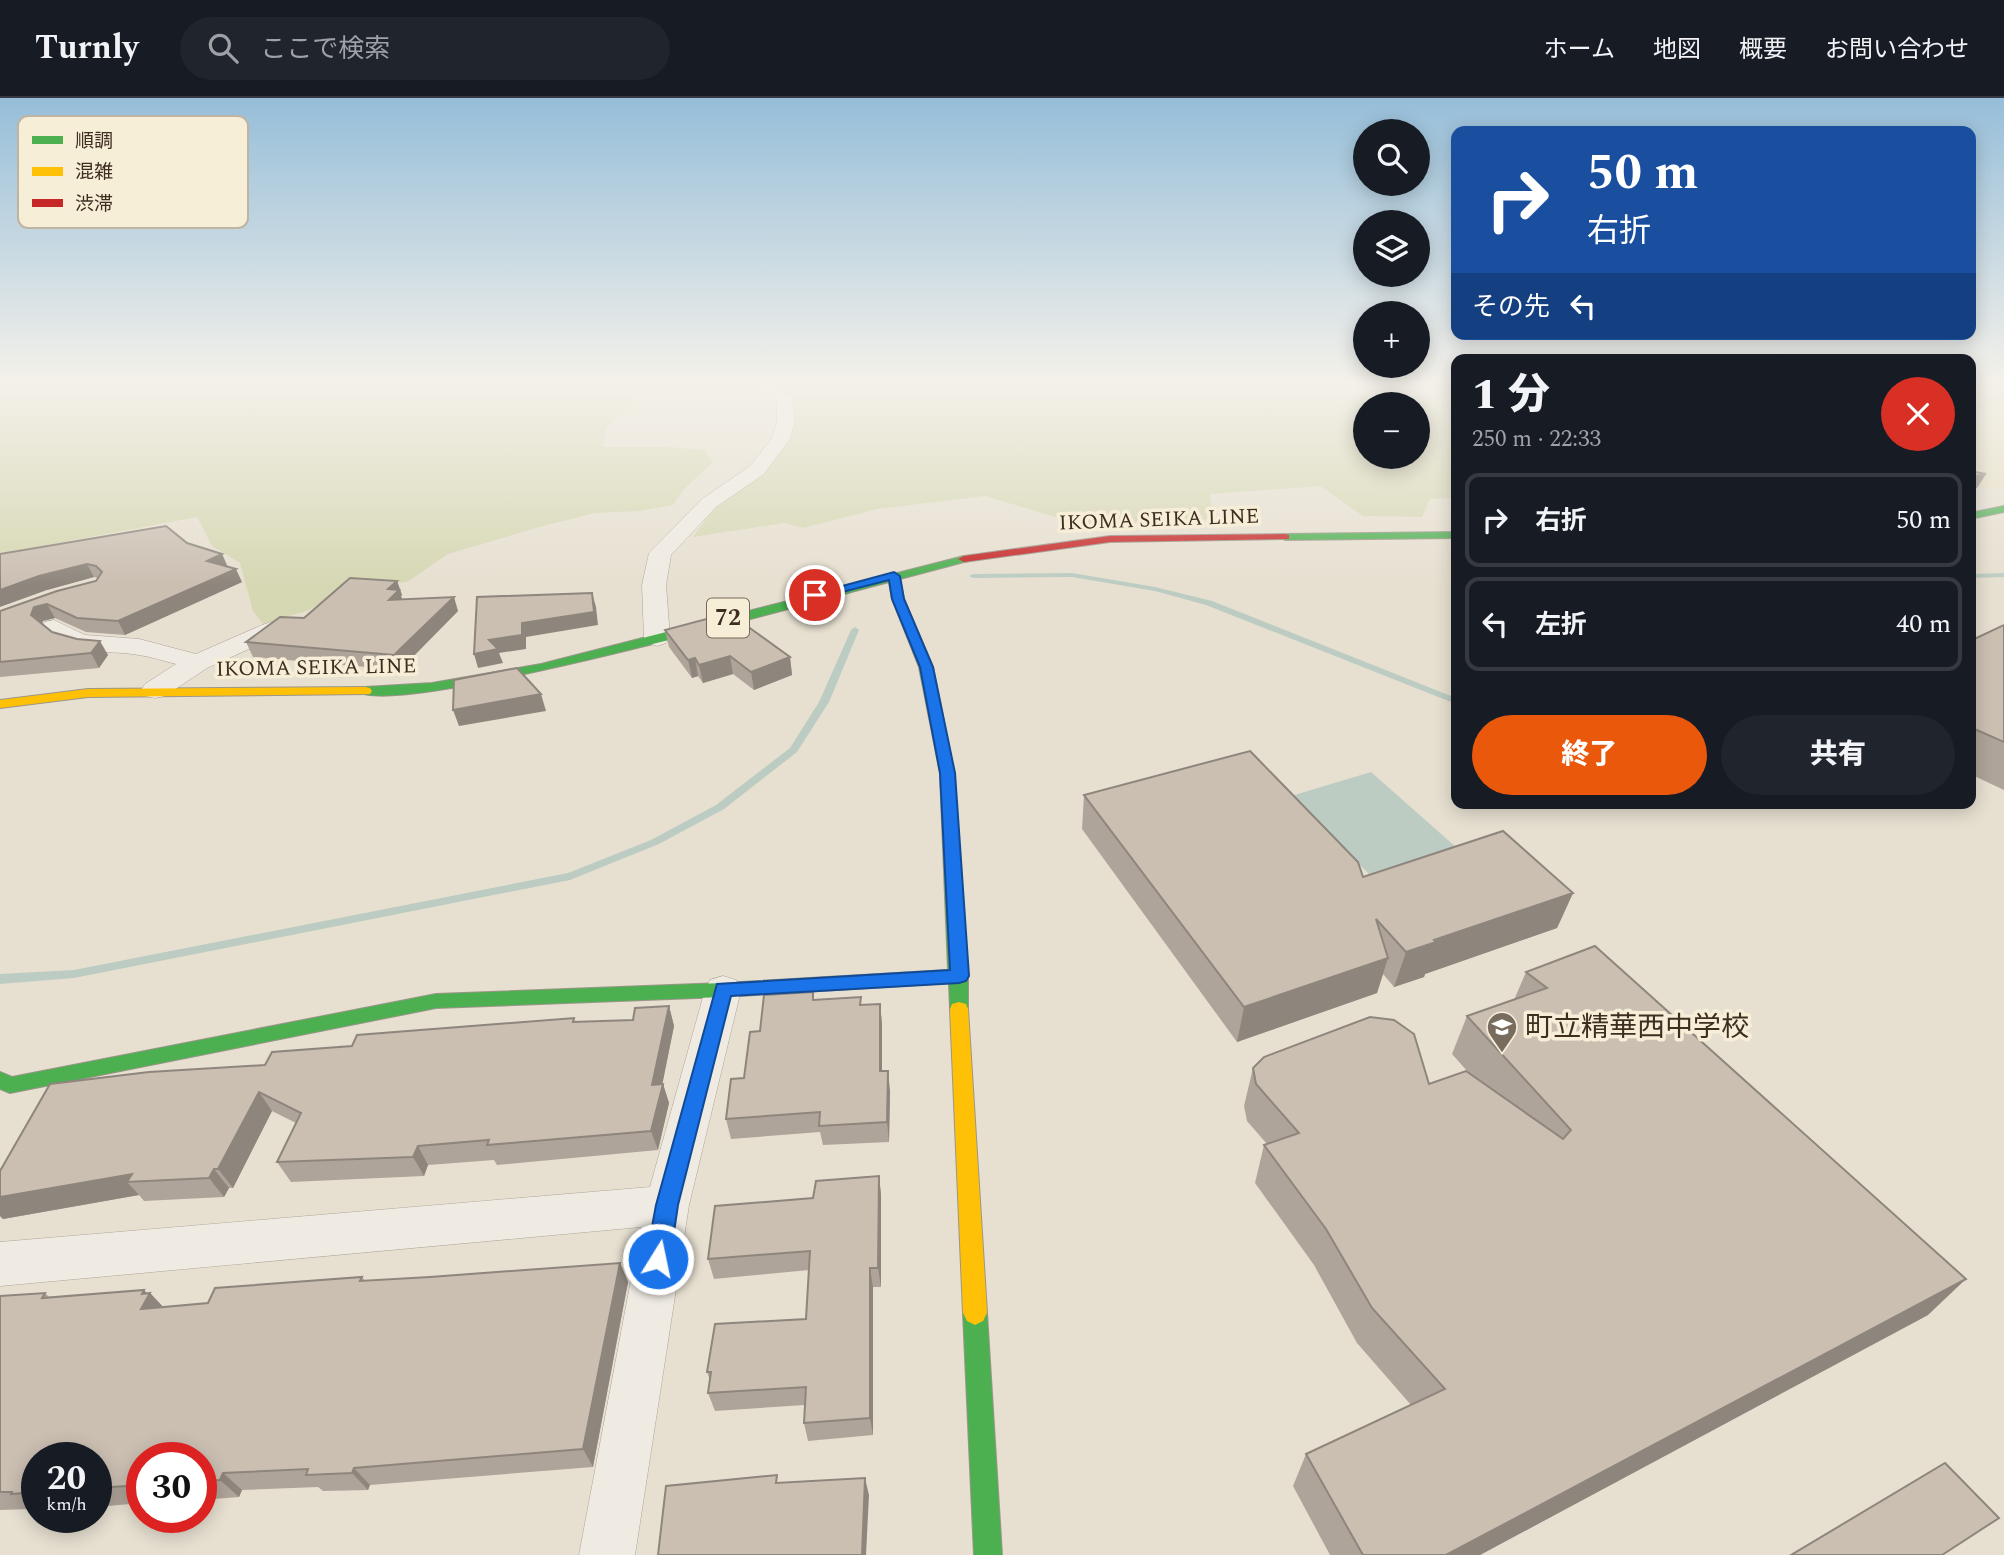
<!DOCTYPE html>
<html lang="ja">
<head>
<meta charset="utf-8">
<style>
	:root { --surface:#171b24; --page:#20242c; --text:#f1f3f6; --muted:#9ea1a6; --line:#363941; --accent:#ea580c }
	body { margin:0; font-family:Spectral,"Noto Sans JP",serif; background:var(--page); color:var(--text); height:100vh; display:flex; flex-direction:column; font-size:26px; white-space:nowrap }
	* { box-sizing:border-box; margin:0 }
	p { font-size:23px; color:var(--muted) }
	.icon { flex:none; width:38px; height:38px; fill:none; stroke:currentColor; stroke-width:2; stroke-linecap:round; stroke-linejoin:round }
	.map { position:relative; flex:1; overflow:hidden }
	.details { position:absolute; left:1451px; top:256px; width:525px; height:455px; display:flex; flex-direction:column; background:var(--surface); border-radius:14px; box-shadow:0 4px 18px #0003 }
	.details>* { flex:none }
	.top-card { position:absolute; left:1451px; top:28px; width:525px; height:214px; border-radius:14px; box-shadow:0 4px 18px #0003; background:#1a4fa0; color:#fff; overflow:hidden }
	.fabs { position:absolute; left:1353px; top:21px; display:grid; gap:14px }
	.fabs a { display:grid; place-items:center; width:77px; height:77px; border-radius:50%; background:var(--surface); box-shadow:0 4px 18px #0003; font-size:35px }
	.speed { position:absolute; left:21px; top:1344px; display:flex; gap:14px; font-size:35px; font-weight:700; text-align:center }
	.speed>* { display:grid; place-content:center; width:91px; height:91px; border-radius:50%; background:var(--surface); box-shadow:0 4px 18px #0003; line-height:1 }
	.speed small { font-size:18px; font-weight:400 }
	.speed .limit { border:10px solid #d22; background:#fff; color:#111 }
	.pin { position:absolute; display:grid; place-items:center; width:60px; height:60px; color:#fff; margin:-30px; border:4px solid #fff; border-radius:50%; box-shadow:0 2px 7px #0007 }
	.me { position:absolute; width:77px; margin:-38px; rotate:10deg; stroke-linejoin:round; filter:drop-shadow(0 0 5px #0008) }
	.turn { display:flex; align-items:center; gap:24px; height:147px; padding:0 21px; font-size:32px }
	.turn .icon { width:91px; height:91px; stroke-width:2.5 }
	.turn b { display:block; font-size:49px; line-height:60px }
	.then { display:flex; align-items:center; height:66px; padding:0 21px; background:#0003; gap:14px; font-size:26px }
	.round { display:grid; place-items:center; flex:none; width:74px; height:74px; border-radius:37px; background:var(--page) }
	.summary { display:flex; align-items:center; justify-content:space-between; height:119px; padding:0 21px }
	h1 { font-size:42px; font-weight:800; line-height:52px }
	.button { display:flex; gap:14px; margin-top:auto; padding:14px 21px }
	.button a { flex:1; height:80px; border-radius:42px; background:var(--accent); color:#fff; font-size:28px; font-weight:800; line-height:80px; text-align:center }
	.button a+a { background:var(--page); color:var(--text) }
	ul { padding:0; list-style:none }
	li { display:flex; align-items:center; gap:21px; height:94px; margin:0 14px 10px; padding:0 7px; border:4px solid var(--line); border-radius:14px }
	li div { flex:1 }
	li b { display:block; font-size:26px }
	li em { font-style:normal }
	header { display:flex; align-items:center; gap:42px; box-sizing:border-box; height:98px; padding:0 35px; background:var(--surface); border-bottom:2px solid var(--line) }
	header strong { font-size:33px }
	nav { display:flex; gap:38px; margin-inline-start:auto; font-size:24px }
	.search { width:490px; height:63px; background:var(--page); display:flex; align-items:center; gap:18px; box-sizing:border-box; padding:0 24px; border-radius:38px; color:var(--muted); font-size:26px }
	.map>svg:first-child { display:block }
	.farmland { fill:#e6dfc2 }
	.green { fill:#d6d7b3; fill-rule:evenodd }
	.water { fill:#bcccc2 }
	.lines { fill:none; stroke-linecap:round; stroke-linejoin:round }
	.stream { fill:#bcccc2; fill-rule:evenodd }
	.street-casing { stroke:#ada599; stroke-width:1 }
	.fast-casing { stroke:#9c958a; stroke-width:2 }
	.slow-casing { stroke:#9c958a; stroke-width:2 }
	.jam-casing { stroke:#9c958a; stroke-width:2 }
	.street { fill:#efebe3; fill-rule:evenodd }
	.fast { fill:#4caf50; fill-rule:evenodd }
	.slow { fill:#ffc107; fill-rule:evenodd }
	.jam { fill:#c62828; fill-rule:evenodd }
	.wall { fill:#afa499 }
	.shaded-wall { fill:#8e867d }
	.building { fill:#cbbfb2; stroke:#8e867d; stroke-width:2 }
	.route { fill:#1a73e8; stroke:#114b97; stroke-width:2 }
	.labels { text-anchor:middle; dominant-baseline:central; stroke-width:7; stroke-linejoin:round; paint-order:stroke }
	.far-street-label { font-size:21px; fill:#3d2e20; stroke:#f7eed8 }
	.shield { fill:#f7eed8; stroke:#756857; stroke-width:2 }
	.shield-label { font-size:23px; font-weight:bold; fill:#3d2e20 }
	.near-poi-label { font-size:28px; fill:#3d2e20; stroke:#f7eed8; text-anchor:start }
	.key { fill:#f7eed8; stroke:#bfb4a1; stroke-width:2 }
	.key-label { font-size:19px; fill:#3d2e20 }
</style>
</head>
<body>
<header>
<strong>Turnly</strong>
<div class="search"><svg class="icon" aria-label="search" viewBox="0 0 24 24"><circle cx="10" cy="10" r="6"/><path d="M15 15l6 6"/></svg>ここで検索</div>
<nav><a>ホーム</a><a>地図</a><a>概要</a><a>お問い合わせ</a></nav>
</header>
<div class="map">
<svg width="2004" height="1457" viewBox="0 0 2004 1457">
	<rect width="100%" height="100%" fill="#e7e0d1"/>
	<path class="farmland" d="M 2004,303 L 2004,388 L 1996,391 L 1971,388 L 1971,315 Z"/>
	<g class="green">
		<path d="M 0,284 L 628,284 L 635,305 L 607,329 L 603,349 L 670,349 L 705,352 L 713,364 L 685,390 L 673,407 L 639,413 L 595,415 L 536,430 L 448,456 L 407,484 L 348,489 L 309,512 L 263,526 L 253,513 L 240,465 L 212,448 L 197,419 L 0,456 Z"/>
		<path d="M 764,284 L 1456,284 L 1456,400 L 1430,401 L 1422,419 L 1363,418 L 1320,388 L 1210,396 L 1213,421 L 1082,427 L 985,398 L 878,411 L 803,430 L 784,425 L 693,439 L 717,406 L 794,323 L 793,302 ZM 1365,306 L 1418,306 L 1418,359 L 1365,359 Z"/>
		<path d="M 1971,284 L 2004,284 L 2004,303 L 1971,315 Z"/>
	</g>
	<path class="water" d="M 1371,674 L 1457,750 L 1371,778 L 1291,698 Z"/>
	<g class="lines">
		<g class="stream">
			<path d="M 1072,475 L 1155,489 L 1212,503 L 1456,600 L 1456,606 L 1206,507 L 1155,493 L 1072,479 L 973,480 L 969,478 L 973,476 Z"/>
			<path d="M 2004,475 L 2004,479 L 1970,480 L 1970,476 Z"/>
			<path d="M 855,529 L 859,532 L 829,604 L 797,654 L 724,711 L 659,746 L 570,782 L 74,880 L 0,886 L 0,876 L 74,872 L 568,775 L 651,742 L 716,707 L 790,650 L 819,604 L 851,532 Z"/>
		</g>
		<g class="street-casing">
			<g id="street">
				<path d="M 746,284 L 766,284 L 792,299 L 795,323 L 790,341 L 764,376 L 716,409 L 671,457 L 666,487 L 670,540 L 666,545 L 657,548 L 648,545 L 644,540 L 642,487 L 649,455 L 702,401 L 750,368 L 772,340 L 777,323 L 777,305 Z"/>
				<path d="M 54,522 L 85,537 L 139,541 L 196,556 L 262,527 L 271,524 L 280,527 L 284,532 L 280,537 L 207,570 L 165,598 L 155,600 L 145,598 L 141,592 L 145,586 L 176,566 C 164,563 152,559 139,557 C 107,551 63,560 42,529 L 45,524 Z"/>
				<path d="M 723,878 L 736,882 L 741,892 L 689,1107 L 635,1457 L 579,1457 L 641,1129 L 0,1188 L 0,1144 L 650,1089 L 705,892 L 710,882 Z"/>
			</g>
		</g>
		<g class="fast-casing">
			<g id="fast">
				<path d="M 2004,408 L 2004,414 L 1970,421 L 1970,415 Z"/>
				<path d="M 1456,434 L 1456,440 L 1285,442 L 1280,439 L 1285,436 Z"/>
				<path d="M 964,458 L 970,461 L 968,463 L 900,481 L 904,501 L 933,569 L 954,675 L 968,878 L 968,911 L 966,916 L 959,918 L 952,916 L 950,911 L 949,885 L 723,899 L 436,910 L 10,995 L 0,991 L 0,974 L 12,979 L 436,896 L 723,885 L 948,872 L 940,675 L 919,569 L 892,501 L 889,484 C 823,501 392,623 358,593 L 365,589 L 432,585 L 541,566 Z"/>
				<path d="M 975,1203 L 983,1207 L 987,1215 L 1002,1457 L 974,1457 L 963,1215 L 967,1207 Z"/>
			</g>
		</g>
		<g class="slow-casing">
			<g id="slow">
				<path d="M 365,589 L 370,590 L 372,593 L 370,596 L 88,599 L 0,610 L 0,602 L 88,591 Z"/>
				<path d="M 959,904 L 966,906 L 968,911 L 987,1215 L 983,1223 L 975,1227 L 967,1223 L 963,1215 L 950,911 L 952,906 Z"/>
			</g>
		</g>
		<g class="jam-casing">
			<path id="jam" d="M 1285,436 L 1289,437 L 1289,441 L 1110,444 L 964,464 L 958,461 L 964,458 L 1110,438 Z"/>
		</g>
		<use href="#street" class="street"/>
		<use href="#fast" class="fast"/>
		<use href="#slow" class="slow"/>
		<use href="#jam" class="jam"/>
	</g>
	<g class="wall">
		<path d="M 187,445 L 222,456 L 228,469 L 242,484 L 125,537 L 86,534 L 55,520 L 43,523 L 42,526 L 52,534 L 108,557 L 99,570 L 0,579 L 0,513 L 96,483 L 98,480 L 94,479 L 47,492 L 0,456 Z"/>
		<path d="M 397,483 L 402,497 L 401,498 L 402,501 L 458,513 L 400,572 L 253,559 L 246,544 Z"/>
		<path d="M 2004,527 L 2004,692 L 1970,676 L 1970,543 Z"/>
		<path d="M 665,532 L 790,559 L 792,577 L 754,592 L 733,576 L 703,585 L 698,578 L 692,580 L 669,549 Z"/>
		<path d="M 1084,697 L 1363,779 L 1573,795 L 1557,830 L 1425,876 L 1424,879 L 1394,889 L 1383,876 L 1377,895 L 1237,944 L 1082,731 Z"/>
		<path d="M 1595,848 L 1928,1217 L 1480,1457 L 1330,1457 L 1293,1388 L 1306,1356 L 1411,1307 L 1357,1245 L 1314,1167 L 1255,1085 L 1264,1047 L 1267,1046 L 1247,1023 L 1244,1008 L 1253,970 L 1429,986 L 1468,974 L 1452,956 L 1467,918 L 1514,902 L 1526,874 Z"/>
		<path d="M 813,894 L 814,902 L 862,907 L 880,906 L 882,926 L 882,973 L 890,993 L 889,1044 L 823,1047 L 820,1034 L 731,1041 L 726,1021 L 744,980 L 760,933 Z"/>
		<path d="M 669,908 L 674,928 L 662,986 L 663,986 L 669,1005 L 658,1052 L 497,1067 L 494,1062 L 428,1067 L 424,1078 L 291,1084 L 277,1064 L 296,1025 L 272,1013 L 233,1090 L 229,1090 L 224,1099 L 144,1103 L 139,1097 L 3,1121 L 0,1118 L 0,1073 L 265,967 L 352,948 L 574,920 L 575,924 L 633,922 Z"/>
		<path d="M 879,1078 L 881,1097 L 881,1189 L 873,1189 L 873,1337 L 808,1343 L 804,1325 L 805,1307 L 715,1313 L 708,1295 L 710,1282 L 707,1274 L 806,1221 L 809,1172 L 714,1181 L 708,1161 L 813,1100 Z"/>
		<path d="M 620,1165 L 628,1184 L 593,1369 L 370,1387 L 368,1392 L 323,1393 L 318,1389 L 242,1392 L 239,1399 L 201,1402 L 201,1360 L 142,1360 L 142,1405 L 96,1409 L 96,1360 L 37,1360 L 37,1413 L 32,1411 L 0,1412 L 0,1198 L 45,1195 L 49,1199 L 150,1195 L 163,1209 L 208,1205 L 362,1179 L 365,1183 L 430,1179 Z"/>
	</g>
	<g class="shaded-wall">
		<path d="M 1986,376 L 1977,390 L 1970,392 L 1970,379 Z"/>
		<path d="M 222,456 L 228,470 L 207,463 Z"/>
		<path d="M 87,466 L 94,479 L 47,492 L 0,509 L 0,492 L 39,478 Z"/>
		<path d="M 236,471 L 242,484 L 125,537 L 118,523 Z"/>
		<path d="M 397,483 L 402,497 L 401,498 L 404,506 L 389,502 L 388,491 Z"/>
		<path d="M 592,495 L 596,509 L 598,527 L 526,539 L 526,551 L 499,555 L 503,565 L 478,570 L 474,556 L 489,542 L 522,525 Z"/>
		<path d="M 454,499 L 458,513 L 400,572 L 394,557 Z"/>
		<path d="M 47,506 L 55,520 L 43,523 L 40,531 L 31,517 L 34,509 Z"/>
		<path d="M 100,543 L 108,557 L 99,570 L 91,555 Z"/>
		<path d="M 730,558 L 733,576 L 703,585 L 699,567 Z"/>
		<path d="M 790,559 L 792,577 L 754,592 L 751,574 Z"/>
		<path d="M 695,560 L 698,578 L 692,580 L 688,562 Z"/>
		<path d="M 541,596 L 546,613 L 459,628 L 453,612 Z"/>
		<path d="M 1573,795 L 1557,830 L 1425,876 L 1424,879 L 1394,889 L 1406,854 L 1434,842 Z"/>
		<path d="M 1388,860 L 1377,895 L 1237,944 L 1244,909 Z"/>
		<path d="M 880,906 L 882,926 L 882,993 L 880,973 Z"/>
		<path d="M 669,908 L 674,928 L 659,1003 L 663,986 L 669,1005 L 658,1052 L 651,1033 L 652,987 Z"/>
		<path d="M 888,973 L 890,993 L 889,1044 L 887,1024 Z"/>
		<path d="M 259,994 L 272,1013 L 233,1090 L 218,1071 Z"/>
		<path d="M 418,1048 L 428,1067 L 424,1078 L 413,1059 Z"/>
		<path d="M 214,1071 L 229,1090 L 224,1099 L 209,1080 Z"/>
		<path d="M 132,1076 L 127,1084 L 139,1097 L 3,1121 L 0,1118 L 0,1099 Z"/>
		<path d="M 879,1078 L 881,1097 L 881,1189 L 878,1170 Z"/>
		<path d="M 620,1165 L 628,1184 L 593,1369 L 583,1351 Z"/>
		<path d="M 870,1170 L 873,1189 L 873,1337 L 870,1320 Z"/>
		<path d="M 1966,1181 L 1928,1217 L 1480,1457 L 1446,1457 Z"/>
		<path d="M 144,1192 L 149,1197 L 150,1195 L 168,1214 L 141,1211 L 142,1196 Z"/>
		<path d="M 354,1370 L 370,1387 L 368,1392 L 352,1375 Z"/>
		<path d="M 223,1375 L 242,1392 L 239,1399 L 220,1382 Z"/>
		<path d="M 865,1380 L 869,1397 L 866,1457 L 862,1457 Z"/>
	</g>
	<g class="building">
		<path d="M 1970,373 L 1986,376 L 1970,379 Z"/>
		<path d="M 166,428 L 187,445 L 222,456 L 207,463 L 236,471 L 118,523 L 77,520 L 47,506 L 34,509 L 31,517 L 52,534 L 77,541 L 100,543 L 91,555 L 0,564 L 0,513 L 57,493 L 96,483 L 102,474 L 96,468 L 87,466 L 39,478 L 0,492 L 0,456 Z"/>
		<path d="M 350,480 L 397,483 L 388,491 L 399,492 L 389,502 L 454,499 L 394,557 L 246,544 L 280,519 L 304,520 Z"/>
		<path d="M 592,495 L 594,514 L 522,525 L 522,537 L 489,542 L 498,551 L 474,556 L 477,499 Z"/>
		<path d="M 729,515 L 790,559 L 751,574 L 730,558 L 699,567 L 695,560 L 688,562 L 665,532 Z"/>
		<path d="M 2004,527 L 2004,644 L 1970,629 L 1970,543 Z"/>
		<path d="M 517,570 L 541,596 L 453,612 L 454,582 Z"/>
		<path d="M 1250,653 L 1358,764 L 1363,779 L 1503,733 L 1573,795 L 1434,842 L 1436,844 L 1406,854 L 1376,821 L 1388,860 L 1244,909 L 1084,697 Z"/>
		<path d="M 1595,848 L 1966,1181 L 1446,1457 L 1363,1457 L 1306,1356 L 1445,1291 L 1372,1210 L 1326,1131 L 1264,1047 L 1299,1035 L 1256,986 L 1253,970 L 1264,959 L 1370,919 L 1394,922 L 1414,936 L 1429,986 L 1466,973 L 1563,1041 L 1571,1032 L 1467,918 L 1547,890 L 1526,874 Z"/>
		<path d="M 813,894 L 813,902 L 861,899 L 860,907 L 880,906 L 880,973 L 888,973 L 887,1024 L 819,1028 L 820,1014 L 726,1021 L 731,981 L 744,980 L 750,934 L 760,933 L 764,897 Z"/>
		<path d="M 669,908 L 652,987 L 663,986 L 651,1033 L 487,1047 L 489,1042 L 418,1048 L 413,1059 L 277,1064 L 301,1015 L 259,994 L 218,1071 L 214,1071 L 209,1080 L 127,1084 L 132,1076 L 0,1099 L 0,1073 L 50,986 L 149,974 L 265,967 L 272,954 L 352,948 L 357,937 L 574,920 L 573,924 L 633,922 L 635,910 Z"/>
		<path d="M 879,1078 L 878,1170 L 870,1170 L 870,1320 L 804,1325 L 806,1289 L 708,1295 L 711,1274 L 707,1274 L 715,1226 L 806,1221 L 810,1153 L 708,1161 L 715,1108 L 813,1100 L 816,1083 Z"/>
		<path d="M 620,1165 L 583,1351 L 354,1370 L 352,1375 L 306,1377 L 308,1371 L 223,1375 L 220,1382 L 201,1383 L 201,1360 L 142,1360 L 142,1387 L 96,1390 L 96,1360 L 37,1360 L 37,1394 L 11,1396 L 12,1394 L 0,1394 L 0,1198 L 45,1195 L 42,1200 L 144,1192 L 142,1196 L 150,1195 L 141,1211 L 208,1205 L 215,1190 L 362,1179 L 360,1183 L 430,1179 Z"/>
		<path d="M 1945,1365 L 1999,1420 L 1942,1457 L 1791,1457 Z"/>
		<path d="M 777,1377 L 776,1385 L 865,1380 L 862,1457 L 658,1457 L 666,1388 Z"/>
	</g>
	<linearGradient id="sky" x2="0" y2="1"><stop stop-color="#96bed9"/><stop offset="0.58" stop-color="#f4f1ea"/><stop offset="1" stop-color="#f4f1ea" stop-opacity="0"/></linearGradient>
	<rect width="2004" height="488" fill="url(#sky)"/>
	<path class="route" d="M 894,474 L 900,478 L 904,501 L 933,569 L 955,675 L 969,878 L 966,883 L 959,885 L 731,898 L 678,1107 L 670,1161 L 666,1169 L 658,1172 L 650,1169 L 646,1161 L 656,1107 L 717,886 L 950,872 L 940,675 L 920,569 L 892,501 L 889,482 L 815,501 L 809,497 Z"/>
	<defs>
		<g id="school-pin" transform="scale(1.575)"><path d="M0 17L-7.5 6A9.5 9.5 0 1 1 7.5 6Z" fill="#786c5e" stroke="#f7eed8"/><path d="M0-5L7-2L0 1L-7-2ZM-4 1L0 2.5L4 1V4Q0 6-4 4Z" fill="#fff"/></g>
	</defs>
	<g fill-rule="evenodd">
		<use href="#school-pin" x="1502" y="929"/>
	</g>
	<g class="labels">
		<g class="far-street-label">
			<text transform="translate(1159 422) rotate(-2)">IKOMA SEIKA LINE</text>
			<text transform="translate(316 570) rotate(-1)">IKOMA SEIKA LINE</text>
		</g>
		<rect class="shield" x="707" y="500.5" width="42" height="39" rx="5"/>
		<g class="shield-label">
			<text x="728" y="520">72</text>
		</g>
		<g class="near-poi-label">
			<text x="1525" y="929">町立精華西中学校</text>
		</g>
	</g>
	<rect x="18" y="18" width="230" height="112" rx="10" class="key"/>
	<rect x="32" y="38" width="31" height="8" fill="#4caf50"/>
	<rect x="32" y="69" width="31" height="9" fill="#ffc107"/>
	<rect x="32" y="101" width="31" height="8" fill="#c62828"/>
	<g class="key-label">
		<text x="75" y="49">順調</text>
		<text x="75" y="80">混雑</text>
		<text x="75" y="112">渋滞</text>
	</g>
</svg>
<div class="fabs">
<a><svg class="icon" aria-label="search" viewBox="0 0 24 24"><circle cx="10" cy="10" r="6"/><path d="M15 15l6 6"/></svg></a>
<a><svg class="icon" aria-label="layers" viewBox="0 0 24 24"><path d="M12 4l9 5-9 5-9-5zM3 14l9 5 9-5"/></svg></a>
<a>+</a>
<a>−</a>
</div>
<div class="speed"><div>20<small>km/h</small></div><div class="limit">30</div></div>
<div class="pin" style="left:815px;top:497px;background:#d93025"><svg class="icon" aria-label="arrive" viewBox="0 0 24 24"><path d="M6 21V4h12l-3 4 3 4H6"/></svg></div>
<svg class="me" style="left:658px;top:1161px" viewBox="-20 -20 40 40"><circle r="17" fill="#1a73e8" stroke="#fff" stroke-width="3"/><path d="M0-11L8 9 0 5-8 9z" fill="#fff"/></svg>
<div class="top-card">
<div class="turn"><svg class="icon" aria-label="right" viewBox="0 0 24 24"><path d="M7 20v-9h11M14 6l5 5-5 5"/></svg><div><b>50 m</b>右折</div></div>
<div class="then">その先<svg class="icon" aria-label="left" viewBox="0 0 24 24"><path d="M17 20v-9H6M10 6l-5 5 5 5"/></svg></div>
</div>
<section class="details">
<div class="summary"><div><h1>1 分</h1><p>250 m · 22:33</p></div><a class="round" style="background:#d93025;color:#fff"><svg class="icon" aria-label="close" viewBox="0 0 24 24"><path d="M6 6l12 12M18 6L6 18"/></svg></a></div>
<ul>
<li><svg class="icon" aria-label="right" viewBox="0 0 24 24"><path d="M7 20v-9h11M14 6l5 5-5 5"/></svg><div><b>右折</b></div><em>50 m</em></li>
<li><svg class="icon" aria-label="left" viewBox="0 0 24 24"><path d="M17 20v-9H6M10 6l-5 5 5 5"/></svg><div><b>左折</b></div><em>40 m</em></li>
</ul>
<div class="button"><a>終了</a><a>共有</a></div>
</section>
</div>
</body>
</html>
